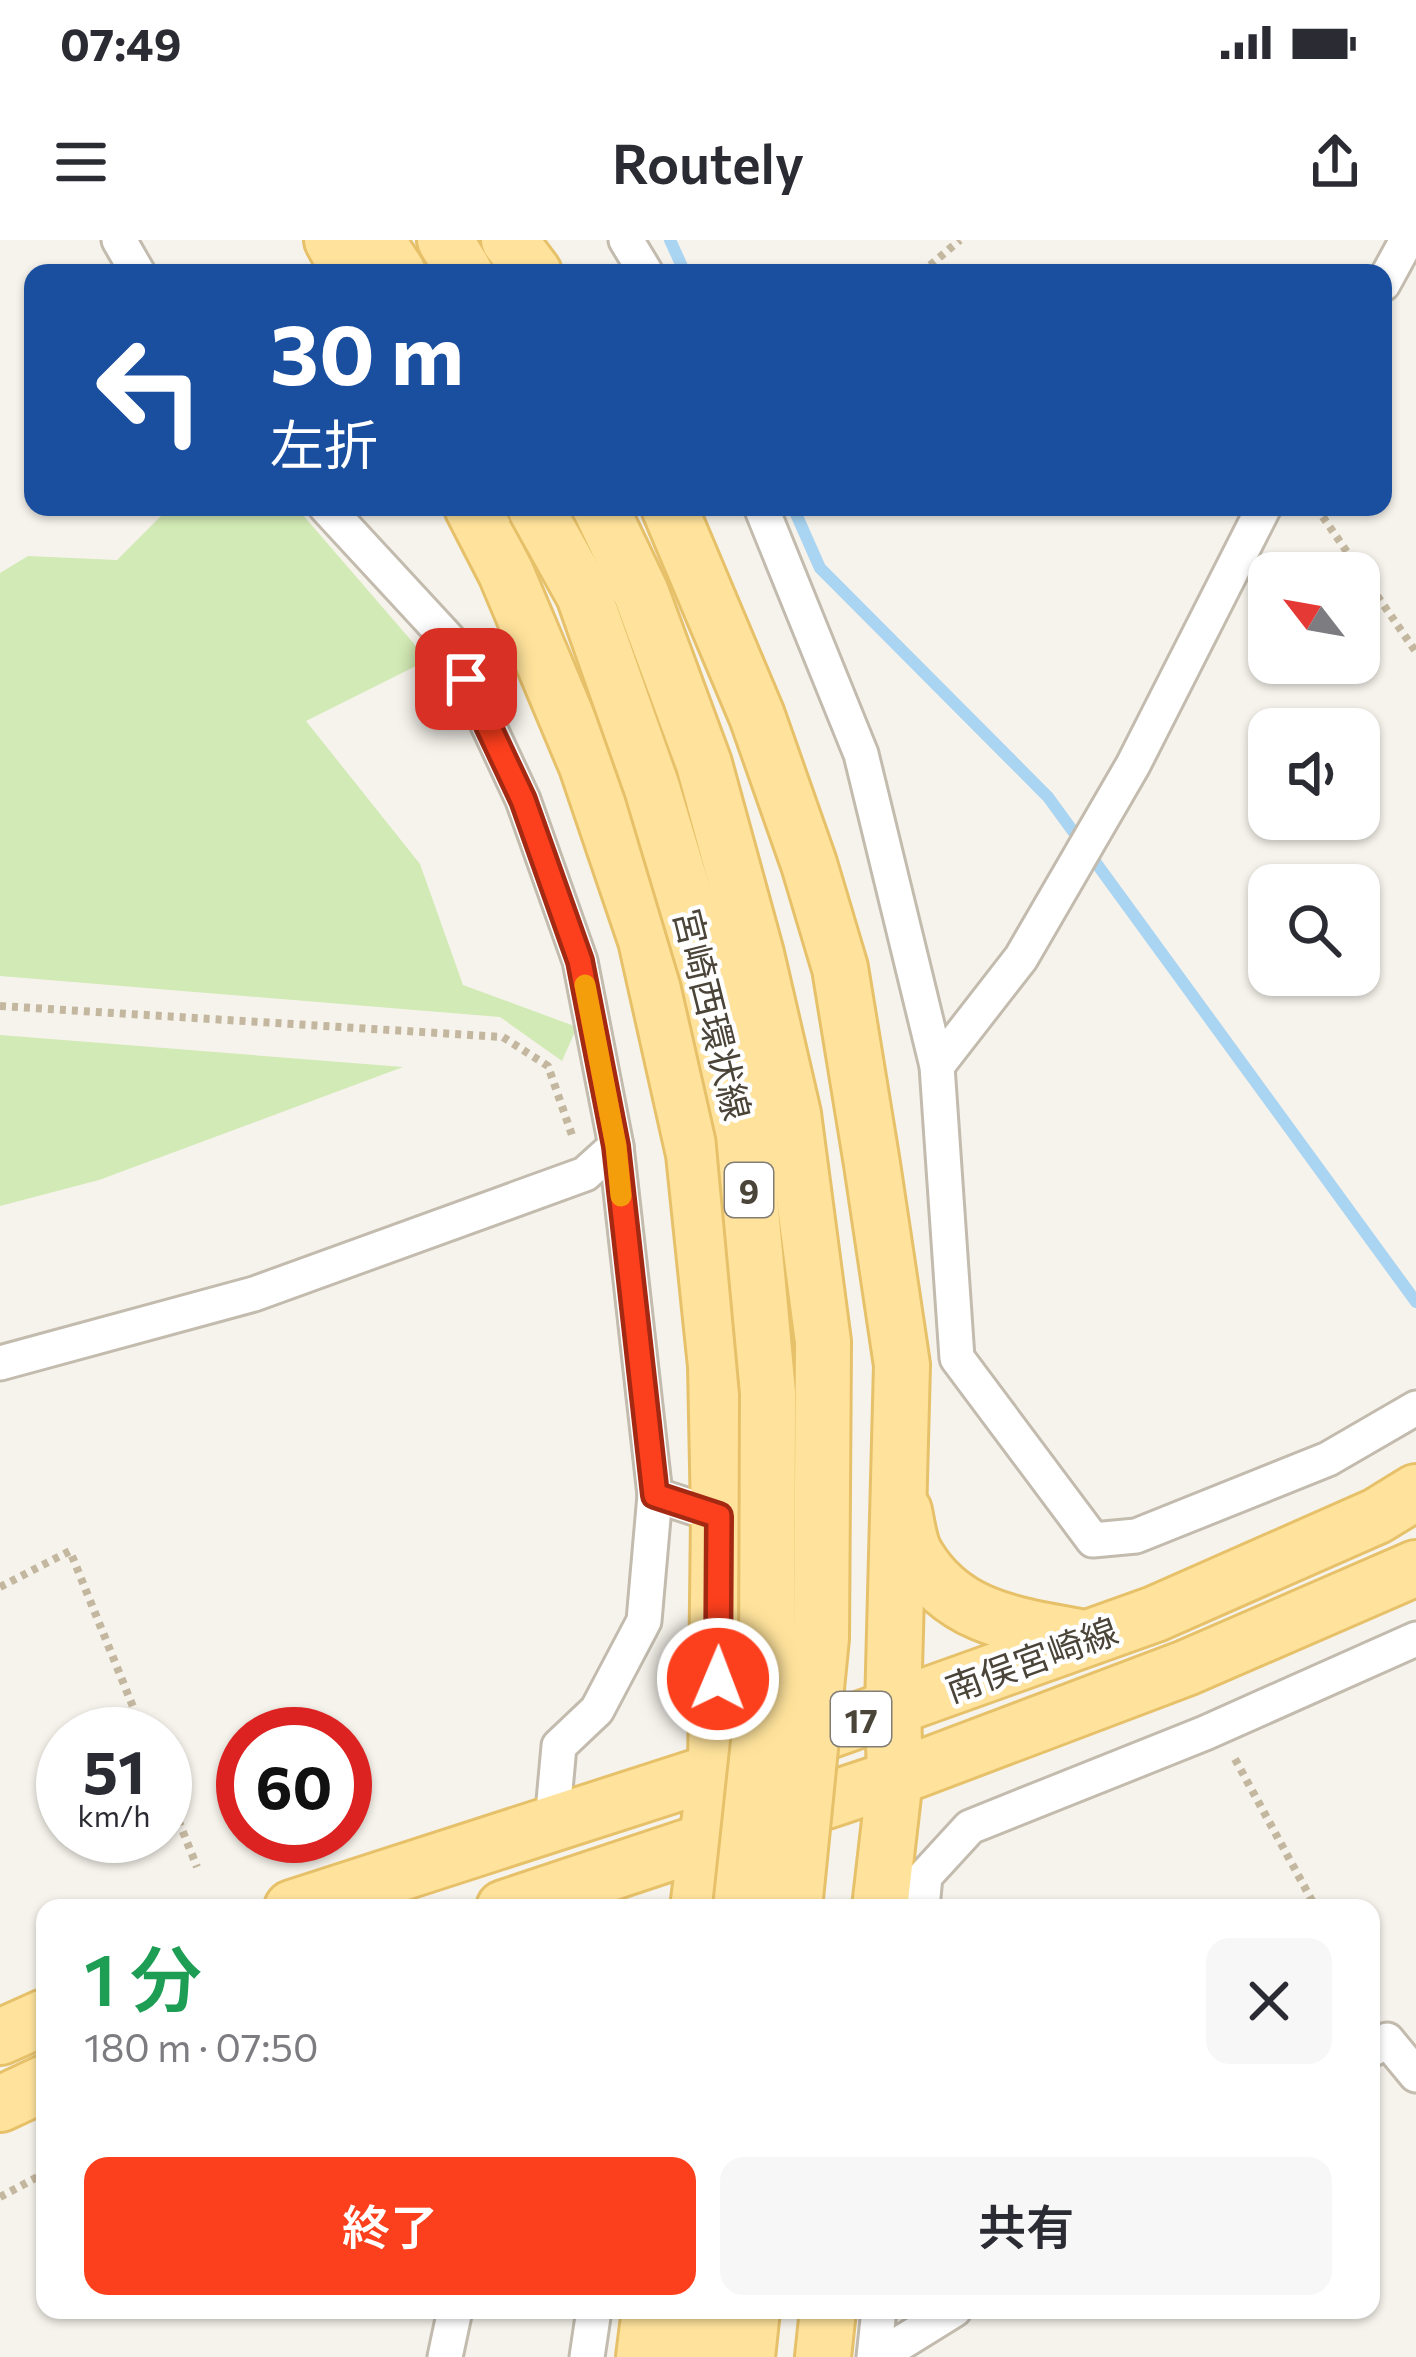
<!DOCTYPE html>
<html lang="ja">
<head>
<meta charset="utf-8">
<style>
	:root { --surface:#fff; --page:#f7f7f7; --text:#2b2b33; --muted:#7c7c81; --accent:#fc3f1d }
	body { margin:0; font-family:Commissioner,"Noto Sans JP",sans-serif; background:var(--page); color:var(--text); height:100vh; display:flex; flex-direction:column; font-size:45px; white-space:nowrap }
	* { box-sizing:border-box; margin:0 }
	p { font-size:39px; color:var(--muted) }
	.icon { flex:none; width:66px; height:66px; fill:none; stroke:currentColor; stroke-width:2; stroke-linecap:round; stroke-linejoin:round }
	.map { position:relative; flex:1; overflow:hidden }
	.side { position:absolute; left:36px; top:1659px; width:1344px; height:420px; display:flex; flex-direction:column; background:var(--surface); border-radius:24px; box-shadow:0 3px 9px #0004 }
	.side>* { flex:none }
	.guide { position:absolute; left:24px; top:24px; width:1368px; height:252px; border-radius:24px; box-shadow:0 3px 9px #0004; background:#1a4fa0; color:#fff; overflow:hidden }
	.needle { width:78px; rotate:301deg }
	.buttons { position:absolute; left:1248px; top:312px; display:grid; gap:24px }
	.buttons a { display:grid; place-items:center; width:132px; height:132px; border-radius:24px; background:var(--surface); box-shadow:0 3px 9px #0004; font-size:60px }
	.speed { position:absolute; left:36px; top:1467px; display:flex; gap:24px; font-size:60px; font-weight:700; text-align:center }
	.speed>* { display:grid; place-content:center; width:156px; height:156px; border-radius:50%; background:var(--surface); box-shadow:0 3px 9px #0004; line-height:1 }
	.speed small { font-size:30px; font-weight:400 }
	.speed .limit { border:18px solid #d22; background:#fff; color:#111 }
	.pin { position:absolute; display:grid; place-items:center; width:102px; height:102px; color:#fff; margin:-51px; border-radius:24px; box-shadow:0 6px 18px #0006 }
	.me { position:absolute; width:132px; margin:-66px; rotate:1deg; stroke-linejoin:round; filter:drop-shadow(0 0 9px #0008) }
	.turn { display:flex; align-items:center; gap:42px; height:252px; padding:0 48px; font-size:54px }
	.turn .icon { width:156px; height:156px; stroke-width:2.5 }
	.turn b { display:block; font-size:84px; line-height:102px }
	.round { display:grid; place-items:center; flex:none; width:126px; height:126px; border-radius:24px; background:var(--page) }
	.headline { display:flex; align-items:center; justify-content:space-between; height:204px; padding:0 48px }
	h1 { font-size:72px; font-weight:600; line-height:90px; color:#1e9e55 }
	.primary-button { display:flex; gap:24px; margin-top:auto; padding:24px 48px }
	.primary-button a { flex:1; height:138px; border-radius:24px; background:var(--accent); color:#fff; font-size:48px; font-weight:600; line-height:138px; text-align:center }
	.primary-button a+a { background:var(--page); color:var(--text) }
	.status { display:flex; justify-content:space-between; align-items:center; height:84px; padding:0 60px; background:var(--surface); direction:ltr }
	.status svg { height:33px; fill:currentColor }
	header { display:flex; justify-content:space-between; align-items:center; height:156px; padding:0 48px; background:var(--surface); font-size:54px; font-weight:600 }
	.map>svg:first-child { display:block }
	.green { fill:#d2eab5 }
	.lines { fill:none; stroke-linecap:round; stroke-linejoin:round }
	.stream { stroke:#a9d4f2; stroke-width:12 }
	.street-casing { stroke:#c2bbae; stroke-width:39 }
	.primary-casing { stroke:#e6c16a; stroke-width:60 }
	.path { stroke:#c4b79f; stroke-width:8; stroke-dasharray:6 6; stroke-linecap:butt }
	.street { stroke:#fff; stroke-width:33 }
	.primary { stroke:#ffe39c; stroke-width:54 }
	.primary-bridge-casing { stroke:#e6c16a; stroke-width:60; stroke-linecap:butt }
	.primary-bridge { stroke:#ffe39c; stroke-width:54 }
	.route-casing { stroke:#a42913; stroke-width:30 }
	.route { stroke:#fc3f1d; stroke-width:21 }
	.slow { stroke:#f59e0b; stroke-width:21 }
	.labels { text-anchor:middle; dominant-baseline:central; stroke-width:9; stroke-linejoin:round; paint-order:stroke }
	.shield { fill:#fff; stroke:#817c74; stroke-width:3 }
	.shield-label { font-size:33px; font-weight:bold; fill:#4b4439 }
	.street-label { font-size:36px; fill:#4b4439; stroke:#fff }
</style>
</head>
<body>
<div class="status"><b>07:49</b><svg viewBox="0 0 49 12"><path d="M0 12V9h3v3zM5 12V6h3v6zM10 12V3h3v9zM15 12V0h3v12zM26 1h20v11H26zM47 4h2v5h-2z"/></svg></div>
<header><svg class="icon" aria-label="menu" viewBox="0 0 24 24"><path d="M4 6h16M4 12h16M4 18h16"/></svg>Routely<svg class="icon" aria-label="share" viewBox="0 0 24 24"><path d="M12 15V3M7 8l5-5 5 5M5 13v7h14v-7"/></svg></header>
<div class="map">
<svg width="1416" height="2117" viewBox="0 0 1416 2117">
	<rect width="100%" height="100%" fill="#f6f3ec"/>
	<g class="green">
		<path d="M 170,267 L 296,267 L 428,420 L 306,481 L 420,624 L 463,745 L 577,787 L 562,821 L 500,777 L 0,736 L 0,333 L 28,316 L 117,320 Z"/>
		<path d="M 0,795 L 403,827 L 99,940 L 0,966 Z"/>
	</g>
	<g class="lines">
		<g class="stream">
			<path d="M 670,0 L 685,33"/>
			<path d="M 793,267 L 820,328 L 1048,557 L 1416,1062"/>
		</g>
		<g class="street-casing">
			<g id="street">
				<path d="M 119,0 L 138,33"/>
				<path d="M 626,0 L 646,33"/>
				<path d="M 1383,44 L 1407,0"/>
				<path d="M 326,267 L 448,399 L 523,560 L 580,721 L 616,906 L 655,1255 L 719,1276"/>
				<path d="M 761,267 L 861,514 L 937,826 L 957,1118 L 1093,1300 L 1136,1296 L 1328,1219 L 1416,1168"/>
				<path d="M 937,826 L 1021,718 L 1133,525 L 1264,267"/>
				<path d="M 0,1123 L 254,1054 L 585,934 L 616,906"/>
				<path d="M 552,1583 L 559,1506 L 597,1470 L 644,1381 L 655,1255"/>
				<path d="M 922,1668 L 925,1636 L 970,1587 L 1205,1493 L 1416,1399"/>
				<path d="M 1371,1810 L 1387,1800 L 1416,1835"/>
				<path d="M 445,2117 L 455,2070"/>
				<path d="M 587,2117 L 594,2070"/>
				<path d="M 874,2117 L 879,2070"/>
				<path d="M 878,2117 L 954,2070"/>
			</g>
		</g>
		<g class="primary-casing">
			<g id="primary">
				<path d="M 332,0 L 350,33"/>
				<path d="M 376,0 L 398,33"/>
				<path d="M 445,0 L 465,33"/>
				<path d="M 509,0 L 534,33"/>
				<path d="M 472,267 L 506,333 L 587,526 L 646,700 L 694,914 L 716,1126 L 719,1276 L 716,1531 L 698,1668"/>
				<path d="M 669,267 L 757,476 L 809,624 L 840,728 L 872,924 L 902,1125 L 893,1468 L 895,1538 L 880,1668"/>
				<path d="M 904,1271 C 907,1285 909,1305 917,1317 C 955,1380 1018,1385 1084,1398"/>
				<path d="M 292,1668 L 716,1531 L 1155,1374 L 1377,1276 L 1416,1252"/>
				<path d="M 504,1668 L 895,1538 L 1186,1428 L 1416,1328"/>
				<path d="M 0,1797 L 45,1777"/>
				<path d="M 0,1864 L 45,1843"/>
				<path d="M 644,2117 L 650,2070"/>
				<path d="M 697,2117 L 701,2070"/>
				<path d="M 747,2117 L 752,2070"/>
				<path d="M 823,2117 L 828,2070"/>
			</g>
		</g>
		<g class="path">
			<path d="M 921,33 L 960,0"/>
			<path d="M 1316,267 L 1416,412"/>
			<path d="M 0,766 L 503,797 L 548,826 L 573,898"/>
			<path d="M 0,1347 L 70,1311 L 144,1494"/>
			<path d="M 1235,1519 L 1316,1668"/>
			<path d="M 165,1547 L 197,1627"/>
			<path d="M 0,1957 L 45,1933"/>
		</g>
		<use href="#street" class="street"/>
		<use href="#primary" class="primary"/>
		<g class="primary-bridge-casing">
			<g id="primary-bridge">
				<path d="M 535,267 L 584,355 L 652,548 L 708,735 L 744,894 L 768,1153 L 767,1428 L 741,1668"/>
				<path d="M 600,267 L 641,353 L 704,524 L 756,714 L 793,874 L 823,1102 L 821,1398 L 794,1668"/>
			</g>
		</g>
		<use href="#primary-bridge" class="primary-bridge"/>
	</g>
	<g class="lines">
		<g class="route-casing">
			<path id="route" d="M 466,439 L 523,560 L 580,721 L 616,906 L 655,1255 L 719,1276 L 718,1439"/>
		</g>
		<use href="#route" class="route"/>
		<path class="slow" d="M 585,745 L 616,906 L 621,956"/>
	</g>
	<g class="labels">
		<g class="shield">
			<rect x="725" y="923" width="48" height="54" rx="9"/>
			<rect x="831" y="1452" width="60" height="54" rx="9"/>
		</g>
		<g class="shield-label">
			<text x="749" y="950">9</text>
			<text x="861" y="1479">17</text>
		</g>
		<g class="street-label">
			<text transform="translate(714 774) rotate(76)">宮崎西環状線</text>
			<text transform="translate(1031 1418) rotate(-20)">南俣宮崎線</text>
		</g>
	</g>
</svg>
<div class="buttons">
<a><svg class="needle" viewBox="-14 -14 28 28"><path d="M0-13l5 13h-10z" fill="#e53935"/><path d="M0 13l5-13h-10z" fill="#7c7c81"/></svg></a>
<a><svg class="icon" aria-label="sound" viewBox="0 0 24 24"><path d="M4 9h4l5-4v14l-5-4H4zM17 9q2 3 0 6"/></svg></a>
<a><svg class="icon" aria-label="search" viewBox="0 0 24 24"><circle cx="10" cy="10" r="6"/><path d="M15 15l6 6"/></svg></a>
</div>
<div class="speed"><div>51<small>km/h</small></div><div class="limit">60</div></div>
<div class="pin" style="left:466px;top:439px;background:#d93025"><svg class="icon" aria-label="arrive" viewBox="0 0 24 24"><path d="M6 21V4h12l-3 4 3 4H6"/></svg></div>
<svg class="me" style="left:718px;top:1439px" viewBox="-20 -20 40 40"><circle r="17" fill="#fc3f1d" stroke="#fff" stroke-width="3"/><path d="M0-11L8 9 0 5-8 9z" fill="#fff"/></svg>
<div class="guide">
<div class="turn"><svg class="icon" aria-label="left" viewBox="0 0 24 24"><path d="M17 20v-9H6M10 6l-5 5 5 5"/></svg><div><b>30 m</b>左折</div></div>
</div>
<section class="side">
<div class="headline"><div><h1>1 分</h1><p>180 m · 07:50</p></div><a class="round"><svg class="icon" aria-label="close" viewBox="0 0 24 24"><path d="M6 6l12 12M18 6L6 18"/></svg></a></div>
<div class="primary-button"><a>終了</a><a>共有</a></div>
</section>
</div>
</body>
</html>
